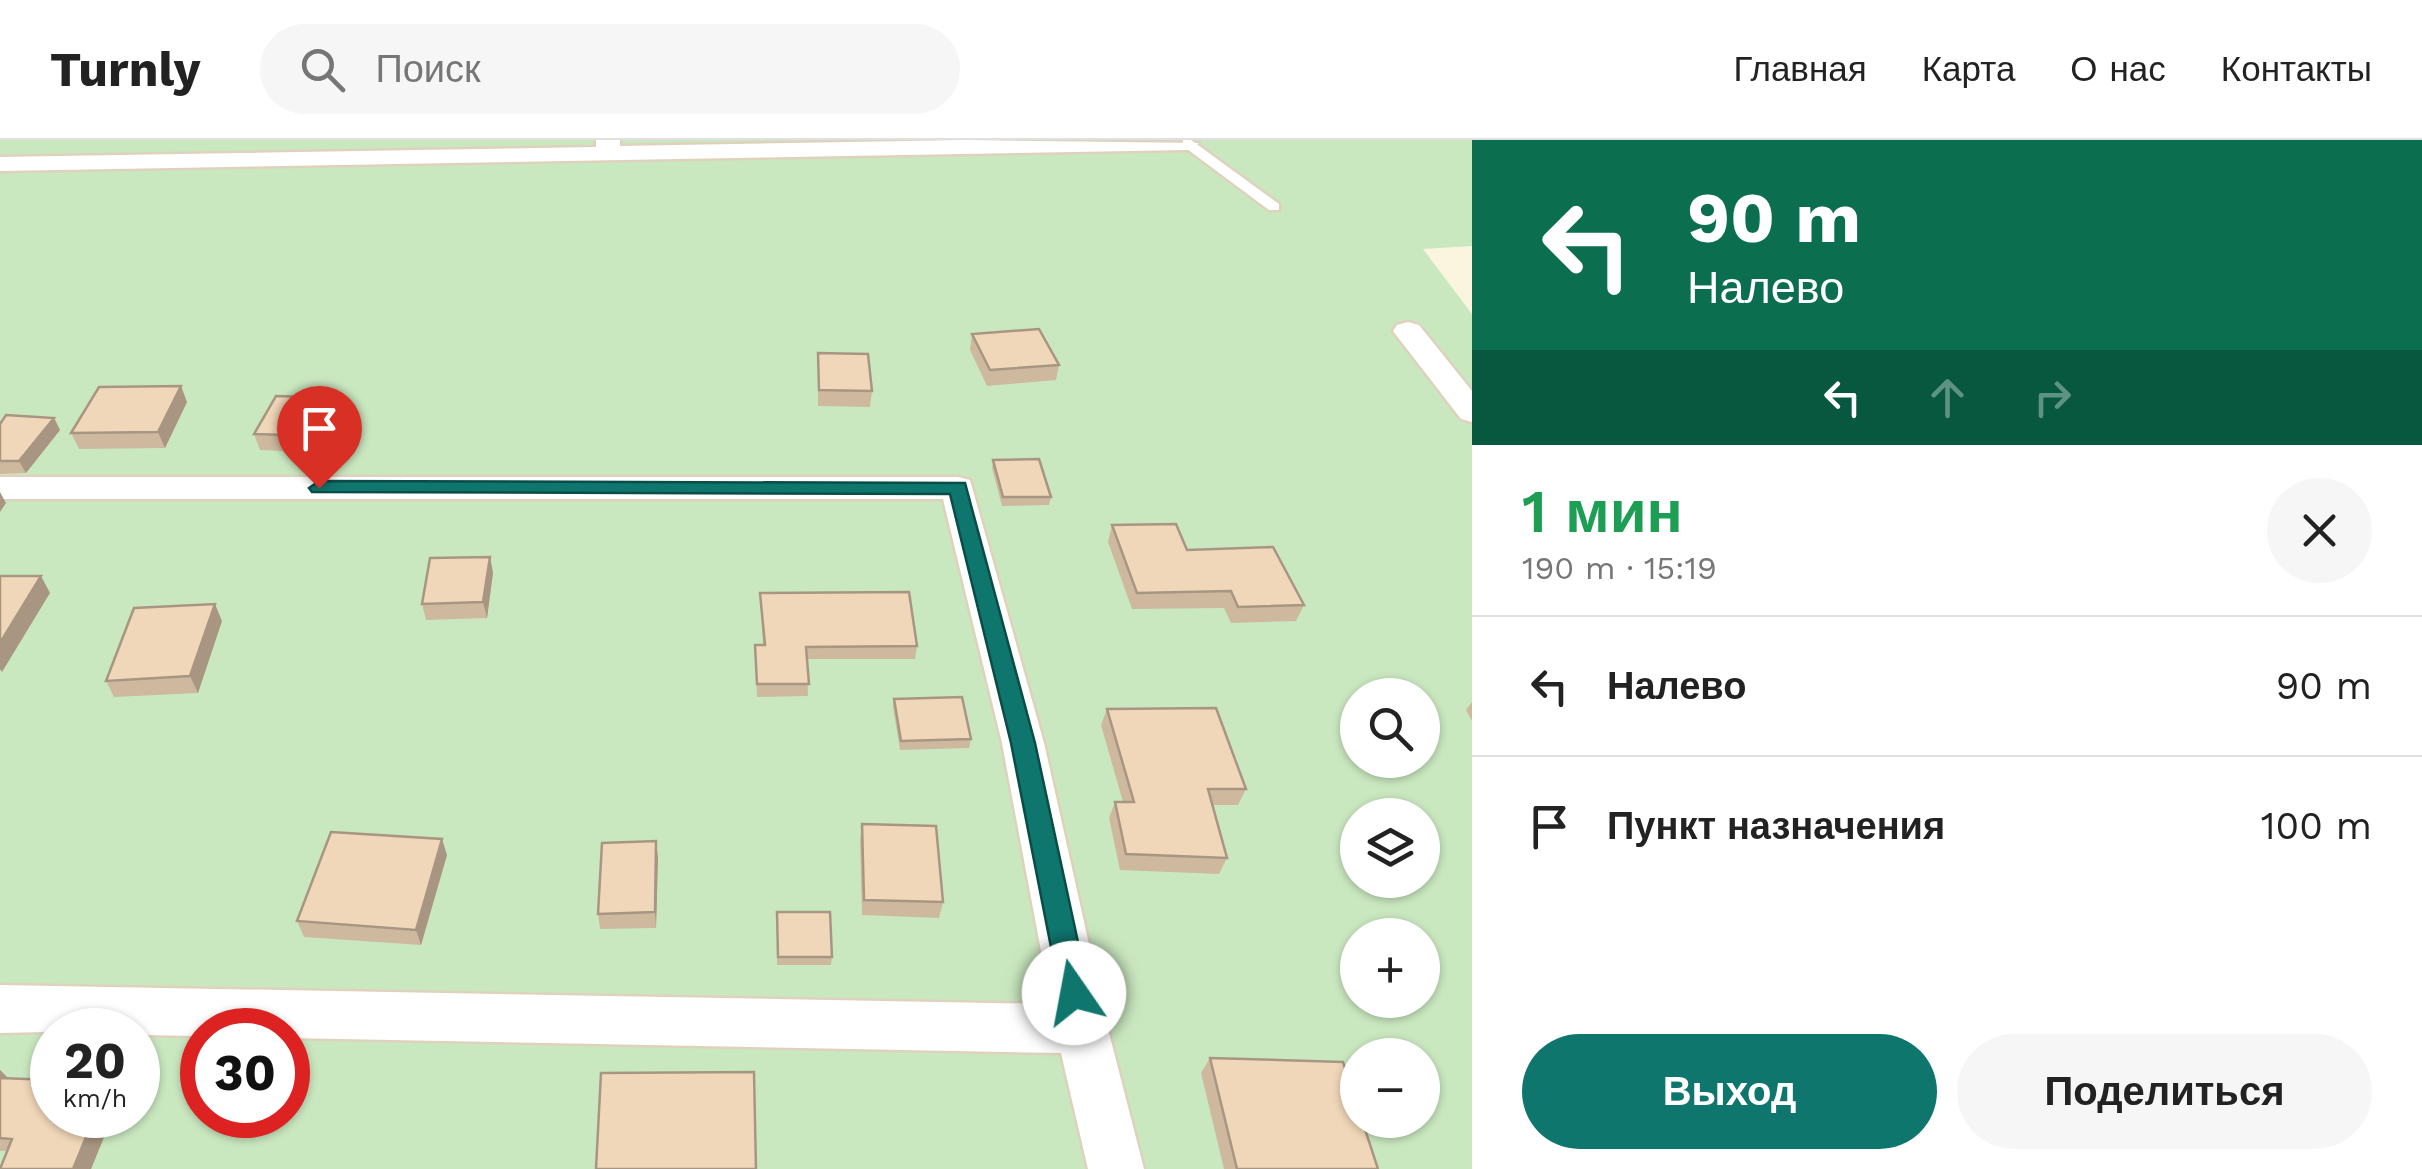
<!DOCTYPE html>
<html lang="ru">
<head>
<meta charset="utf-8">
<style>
	:root { --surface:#fff; --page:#f6f6f6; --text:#222; --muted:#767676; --line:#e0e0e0; --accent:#0f766e }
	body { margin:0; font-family:"Work Sans",sans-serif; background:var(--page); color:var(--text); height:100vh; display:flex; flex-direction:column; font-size:38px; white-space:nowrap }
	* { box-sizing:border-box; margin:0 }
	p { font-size:32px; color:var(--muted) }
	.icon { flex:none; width:55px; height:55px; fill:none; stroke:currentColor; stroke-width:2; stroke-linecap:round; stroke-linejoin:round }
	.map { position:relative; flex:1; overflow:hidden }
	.sheet { display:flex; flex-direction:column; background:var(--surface); width:950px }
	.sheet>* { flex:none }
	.top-card { background:#0b6e4f; color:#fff; overflow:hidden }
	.controls { position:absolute; left:1340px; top:538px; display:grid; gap:20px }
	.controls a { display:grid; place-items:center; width:100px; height:100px; border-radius:50%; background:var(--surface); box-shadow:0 2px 8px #0004; font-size:50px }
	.speed { position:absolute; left:30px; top:868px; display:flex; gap:20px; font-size:50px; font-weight:700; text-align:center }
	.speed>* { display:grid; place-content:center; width:130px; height:130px; border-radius:50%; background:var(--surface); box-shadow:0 2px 8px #0004; line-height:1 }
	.speed small { font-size:25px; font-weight:400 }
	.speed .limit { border:15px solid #d22; background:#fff; color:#111 }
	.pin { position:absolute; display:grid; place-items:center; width:85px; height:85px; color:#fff; margin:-102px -42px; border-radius:50% 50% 50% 0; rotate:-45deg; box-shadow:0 0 10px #0007 }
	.pin .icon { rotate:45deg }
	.me { position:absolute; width:110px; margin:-55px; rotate:348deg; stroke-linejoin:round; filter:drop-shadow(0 0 8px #0008) }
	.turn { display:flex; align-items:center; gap:35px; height:210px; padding:0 50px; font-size:45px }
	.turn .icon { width:130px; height:130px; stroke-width:2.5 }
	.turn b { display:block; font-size:70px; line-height:85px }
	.lanes { display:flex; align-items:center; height:95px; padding:0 50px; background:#0003; justify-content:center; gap:50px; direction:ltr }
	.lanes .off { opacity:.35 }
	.round { display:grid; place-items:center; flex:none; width:105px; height:105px; border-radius:52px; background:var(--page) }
	.headline { display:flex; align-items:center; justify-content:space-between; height:170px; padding:0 50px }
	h1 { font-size:60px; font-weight:600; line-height:75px; color:#1e9e55 }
	.cta { display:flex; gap:20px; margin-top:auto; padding:20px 50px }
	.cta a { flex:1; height:115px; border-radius:60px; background:var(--accent); color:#fff; font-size:40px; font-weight:600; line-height:115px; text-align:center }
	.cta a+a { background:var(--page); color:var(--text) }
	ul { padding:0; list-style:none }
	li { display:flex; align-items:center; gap:30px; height:140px; padding:0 50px; border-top:2px solid var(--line) }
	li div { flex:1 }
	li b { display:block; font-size:38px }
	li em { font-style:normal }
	header { display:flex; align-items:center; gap:60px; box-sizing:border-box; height:140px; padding:0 50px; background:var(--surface); border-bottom:2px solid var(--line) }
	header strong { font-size:48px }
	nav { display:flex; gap:55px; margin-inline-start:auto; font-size:35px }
	.search { width:700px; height:90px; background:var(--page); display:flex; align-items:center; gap:25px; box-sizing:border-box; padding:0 35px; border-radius:55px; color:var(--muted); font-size:38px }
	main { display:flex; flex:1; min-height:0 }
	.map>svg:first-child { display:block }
	.green { fill:#cae8c0; fill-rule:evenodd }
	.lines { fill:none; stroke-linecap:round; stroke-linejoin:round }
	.lane-casing { stroke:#dfd2bd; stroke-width:5 }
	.street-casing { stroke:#dfd2bd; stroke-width:5 }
	.lane { fill:#fff; fill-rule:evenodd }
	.street { fill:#fff; fill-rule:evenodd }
	.wall { fill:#ceb99f }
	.shaded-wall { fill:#a89682 }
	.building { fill:#f0d7b9; stroke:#a89682; stroke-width:2.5 }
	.route { fill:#0f766e; stroke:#0a4d48; stroke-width:2.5 }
</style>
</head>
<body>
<header>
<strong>Turnly</strong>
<div class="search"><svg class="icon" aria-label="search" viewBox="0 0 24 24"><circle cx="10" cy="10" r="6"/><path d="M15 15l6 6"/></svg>Поиск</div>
<nav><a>Главная</a><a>Карта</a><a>О нас</a><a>Контакты</a></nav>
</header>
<main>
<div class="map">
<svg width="1472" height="1029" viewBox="0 0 1472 1029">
	<rect width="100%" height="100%" fill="#fbf5e0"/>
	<path class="green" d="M 0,0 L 1472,0 L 1472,106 L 1423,109 L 1472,174 L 1472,1029 L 0,1029 ZM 1358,555 L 1422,555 L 1422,620 L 1358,620 ZM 1358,675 L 1422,675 L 1422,740 L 1358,740 ZM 1358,795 L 1422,795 L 1422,860 L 1358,860 ZM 52,890 L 138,890 L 138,975 L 52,975 ZM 202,890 L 288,890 L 288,975 L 202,975 ZM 1358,915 L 1422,915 L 1422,980 L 1358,980 Z"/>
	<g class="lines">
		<g class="lane-casing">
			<path id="lane" d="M 1183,0 L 1191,0 L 1279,64 L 1279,70 L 1269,70 L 1183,6 Z"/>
		</g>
		<g class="street-casing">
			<g id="street">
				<path d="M 596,0 L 620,0 L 620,6 L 965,0 L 1199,3 L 1187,10 L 0,31 L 0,17 L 596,7 Z"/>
				<path d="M 1408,182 L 1419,185 L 1472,251 L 1472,282 L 1461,279 L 1393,191 L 1397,185 Z"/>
				<path d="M 0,337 L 958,337 L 970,340 L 1044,603 L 1108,889 L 1144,1029 L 1088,1029 L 1061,913 L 288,898 L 288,890 L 202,890 L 202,896 L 138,895 L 138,890 L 0,893 L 0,845 L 1051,864 L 1002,603 L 943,359 L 0,359 Z"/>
			</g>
		</g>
		<use href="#lane" class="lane"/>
		<use href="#street" class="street"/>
	</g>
	<g class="wall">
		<path d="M 972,194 L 1059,225 L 1056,240 L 987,246 L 970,210 Z"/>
		<path d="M 818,213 L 872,251 L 870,267 L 818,266 Z"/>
		<path d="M 187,262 L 165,308 L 79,309 L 71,293 Z"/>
		<path d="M 347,274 L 328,313 L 260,310 L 254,294 Z"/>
		<path d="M 54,278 L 60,290 L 26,333 L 0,334 L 0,284 Z"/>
		<path d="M 993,320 L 1051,357 L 1049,365 L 1002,366 L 992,328 Z"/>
		<path d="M 1112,385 L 1187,410 L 1304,465 L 1296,481 L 1231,483 L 1224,468 L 1132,469 L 1108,402 Z"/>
		<path d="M 490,417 L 493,433 L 487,478 L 426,480 L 422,464 Z"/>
		<path d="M 760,453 L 917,506 L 915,519 L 807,519 L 808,556 L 757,557 L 755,505 L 763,505 Z"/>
		<path d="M 222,481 L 198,553 L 114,557 L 106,541 Z"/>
		<path d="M 894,559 L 971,599 L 969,608 L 900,610 L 893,567 Z"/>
		<path d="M 1472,562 L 1472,581 L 1466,570 Z"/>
		<path d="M 1107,569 L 1246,649 L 1238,665 L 1213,665 L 1227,718 L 1219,734 L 1120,730 L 1109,678 L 1115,662 L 1123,662 L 1101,585 Z"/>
		<path d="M 862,684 L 943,762 L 939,778 L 862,775 L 860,700 Z"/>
		<path d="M 447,715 L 421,805 L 304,797 L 297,781 Z"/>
		<path d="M 658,717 L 656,788 L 600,789 L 598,774 Z"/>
		<path d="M 777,772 L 832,817 L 831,825 L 777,825 Z"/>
		<path d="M 1210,918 L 1378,1029 L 1224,1029 L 1201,933 Z"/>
		<path d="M 0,930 L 9,939 L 113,975 L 91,1029 L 0,1029 L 7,1011 L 0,1011 Z"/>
	</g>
	<g class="shaded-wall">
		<path d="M 181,246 L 187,262 L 165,308 L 158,292 Z"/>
		<path d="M 342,258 L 347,274 L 328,313 L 323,296 Z"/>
		<path d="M 54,278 L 60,290 L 26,333 L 19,321 Z"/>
		<path d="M 0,352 L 6,363 L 0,372 Z"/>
		<path d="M 490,417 L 493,433 L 487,478 L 483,462 Z"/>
		<path d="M 41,436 L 50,453 L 2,532 L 0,529 L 0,503 Z"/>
		<path d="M 215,464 L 222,481 L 198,553 L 190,536 Z"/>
		<path d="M 442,699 L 447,715 L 421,805 L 416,790 Z"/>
		<path d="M 656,701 L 658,717 L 656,788 L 655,772 Z"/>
		<path d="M 0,930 L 9,939 L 0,950 Z"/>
		<path d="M 95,975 L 113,975 L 91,1029 L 73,1029 Z"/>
	</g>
	<g class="building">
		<path d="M 1039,189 L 1059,225 L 990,230 L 972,194 Z"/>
		<path d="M 818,213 L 868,214 L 872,251 L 819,250 Z"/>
		<path d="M 181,246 L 158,292 L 71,293 L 99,247 Z"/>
		<path d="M 276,256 L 342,258 L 323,296 L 254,294 Z"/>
		<path d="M 6,275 L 54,278 L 19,321 L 0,321 L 0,284 Z"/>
		<path d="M 1039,319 L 1051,357 L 1003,357 L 993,320 Z"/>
		<path d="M 1176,384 L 1187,410 L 1273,407 L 1304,465 L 1238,467 L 1231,451 L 1137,453 L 1112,385 Z"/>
		<path d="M 490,417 L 483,462 L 422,464 L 430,418 Z"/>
		<path d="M 0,436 L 41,436 L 0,503 Z"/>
		<path d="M 909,452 L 917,506 L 806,507 L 809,544 L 757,544 L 755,505 L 765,505 L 760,453 Z"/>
		<path d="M 215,464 L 190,536 L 106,541 L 134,468 Z"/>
		<path d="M 962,557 L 971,599 L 901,601 L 894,559 Z"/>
		<path d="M 1216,568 L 1246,649 L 1208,649 L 1227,718 L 1126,714 L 1115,662 L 1134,662 L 1107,569 Z"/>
		<path d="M 862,684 L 936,686 L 943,762 L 864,760 Z"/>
		<path d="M 331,692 L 442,699 L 416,790 L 297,781 Z"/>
		<path d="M 656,701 L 655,772 L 598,774 L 602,703 Z"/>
		<path d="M 777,772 L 830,772 L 832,817 L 778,817 Z"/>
		<path d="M 1210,918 L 1343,922 L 1358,967 L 1358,980 L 1362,980 L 1378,1029 L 1237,1029 Z"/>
		<path d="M 754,932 L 756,1029 L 596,1029 L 601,933 Z"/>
		<path d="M 0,938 L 52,940 L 52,975 L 95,975 L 73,1029 L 0,1029 L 12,999 L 0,998 Z"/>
	</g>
	<path class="route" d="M 319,341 L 965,343 L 1035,603 L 1089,853 L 1085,862 L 1074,866 L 1064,862 L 1060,853 L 1011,603 L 950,354 L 312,352 L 309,348 Z"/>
</svg>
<div class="controls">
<a><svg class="icon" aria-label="search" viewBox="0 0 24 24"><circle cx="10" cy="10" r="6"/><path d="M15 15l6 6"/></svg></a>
<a><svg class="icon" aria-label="layers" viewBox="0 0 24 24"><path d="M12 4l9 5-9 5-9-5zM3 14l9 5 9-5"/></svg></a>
<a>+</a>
<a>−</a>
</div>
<div class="speed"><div>20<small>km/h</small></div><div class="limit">30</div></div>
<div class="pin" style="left:319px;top:348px;background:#d93025"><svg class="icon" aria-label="arrive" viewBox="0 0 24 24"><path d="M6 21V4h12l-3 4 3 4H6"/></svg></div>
<svg class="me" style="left:1074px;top:853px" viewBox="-20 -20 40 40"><circle r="19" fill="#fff"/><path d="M0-13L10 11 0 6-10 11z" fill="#0f766e"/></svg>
</div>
<section class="sheet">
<div class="top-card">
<div class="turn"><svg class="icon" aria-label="left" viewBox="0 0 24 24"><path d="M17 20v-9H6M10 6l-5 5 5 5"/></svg><div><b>90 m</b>Налево</div></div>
<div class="lanes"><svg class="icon" aria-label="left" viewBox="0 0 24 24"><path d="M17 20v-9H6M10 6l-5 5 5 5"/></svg><svg class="icon off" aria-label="ahead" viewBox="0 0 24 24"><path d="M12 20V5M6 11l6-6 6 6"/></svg><svg class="icon off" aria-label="right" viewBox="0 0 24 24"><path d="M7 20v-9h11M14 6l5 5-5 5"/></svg></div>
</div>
<div class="headline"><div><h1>1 мин</h1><p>190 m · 15:19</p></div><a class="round"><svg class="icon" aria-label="close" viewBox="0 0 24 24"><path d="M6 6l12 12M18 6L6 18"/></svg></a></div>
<ul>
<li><svg class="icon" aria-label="left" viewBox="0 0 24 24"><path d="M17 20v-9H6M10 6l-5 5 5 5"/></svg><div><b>Налево</b></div><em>90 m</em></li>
<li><svg class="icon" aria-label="arrive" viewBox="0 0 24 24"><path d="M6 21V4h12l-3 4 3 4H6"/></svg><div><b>Пункт назначения</b></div><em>100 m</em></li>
</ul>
<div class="cta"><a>Выход</a><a>Поделиться</a></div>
</section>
</main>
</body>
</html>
